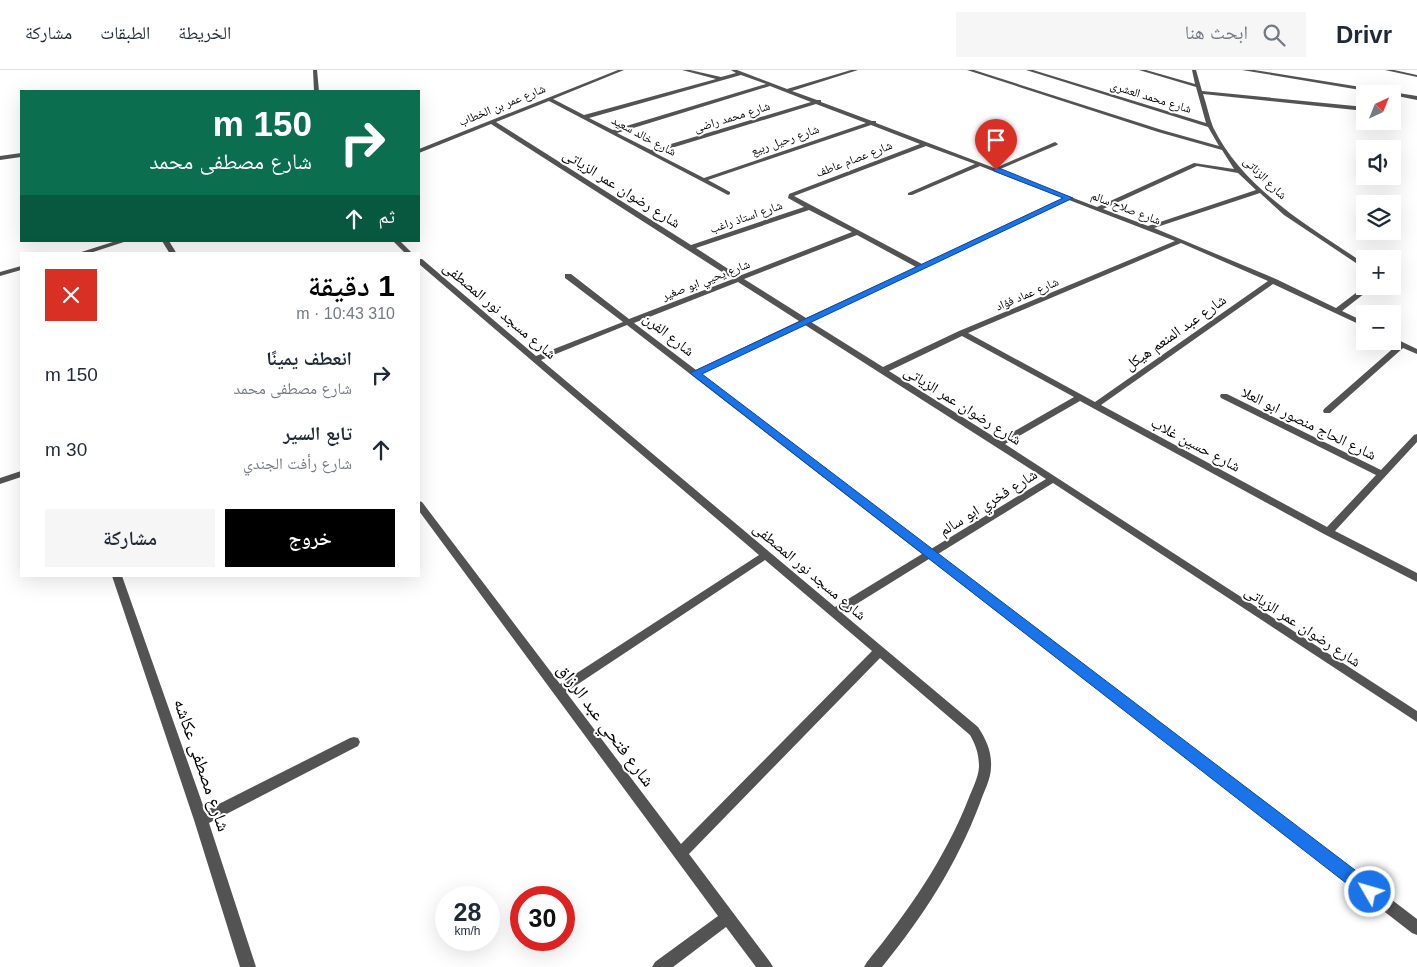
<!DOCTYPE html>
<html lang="ar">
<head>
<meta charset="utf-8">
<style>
	:root { --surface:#fff; --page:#f6f6f7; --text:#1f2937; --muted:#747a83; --line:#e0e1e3; --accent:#000 }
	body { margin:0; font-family:Helvetica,"Noto Naskh Arabic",sans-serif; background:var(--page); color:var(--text); direction:rtl; height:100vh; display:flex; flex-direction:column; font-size:19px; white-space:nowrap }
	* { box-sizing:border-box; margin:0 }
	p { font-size:16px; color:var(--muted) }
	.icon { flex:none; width:28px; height:28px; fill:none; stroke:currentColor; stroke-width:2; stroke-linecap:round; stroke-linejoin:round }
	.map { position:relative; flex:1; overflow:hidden; direction:ltr }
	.drawer { position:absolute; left:20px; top:182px; width:400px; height:325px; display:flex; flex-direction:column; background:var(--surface); border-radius:0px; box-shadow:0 5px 20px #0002; direction:rtl }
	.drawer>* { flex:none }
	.banner { position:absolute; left:20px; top:20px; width:400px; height:152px; border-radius:0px; box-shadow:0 5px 20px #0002; direction:rtl; background:#0b6e4f; color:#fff; overflow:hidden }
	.needle { width:32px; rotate:43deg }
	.tools { position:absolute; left:1356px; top:15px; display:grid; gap:10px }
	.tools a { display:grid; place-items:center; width:45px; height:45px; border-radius:0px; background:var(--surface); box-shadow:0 5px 20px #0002; font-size:25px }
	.speed { position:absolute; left:435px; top:816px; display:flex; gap:10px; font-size:25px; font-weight:700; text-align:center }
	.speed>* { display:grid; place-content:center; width:65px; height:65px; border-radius:50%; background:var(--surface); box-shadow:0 5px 20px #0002; line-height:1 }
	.speed small { font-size:12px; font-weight:400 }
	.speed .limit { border:8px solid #d22; background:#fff; color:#111 }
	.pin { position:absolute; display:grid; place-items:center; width:42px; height:42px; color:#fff; margin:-51px -21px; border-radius:50% 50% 50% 0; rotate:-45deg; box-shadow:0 0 5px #0007 }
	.pin .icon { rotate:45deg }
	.me { position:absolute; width:55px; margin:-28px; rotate:308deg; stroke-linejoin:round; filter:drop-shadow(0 0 4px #0008) }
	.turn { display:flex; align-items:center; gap:18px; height:105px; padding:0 25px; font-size:22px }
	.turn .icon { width:65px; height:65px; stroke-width:2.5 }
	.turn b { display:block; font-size:35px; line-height:42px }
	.then { display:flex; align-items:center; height:48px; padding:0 25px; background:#0003; gap:10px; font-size:19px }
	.round { display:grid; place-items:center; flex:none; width:52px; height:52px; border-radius:0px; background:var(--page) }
	.head { display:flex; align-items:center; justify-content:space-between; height:85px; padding:0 25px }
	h1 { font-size:30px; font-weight:600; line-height:38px; color:var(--accent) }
	.action { display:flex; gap:10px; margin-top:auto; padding:10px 25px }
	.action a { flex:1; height:58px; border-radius:0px; background:var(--accent); color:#fff; font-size:20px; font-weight:600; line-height:58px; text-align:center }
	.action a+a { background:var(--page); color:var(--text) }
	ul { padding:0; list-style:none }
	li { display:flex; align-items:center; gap:15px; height:75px; padding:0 25px }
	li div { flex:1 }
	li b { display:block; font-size:19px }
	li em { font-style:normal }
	header { display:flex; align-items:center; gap:30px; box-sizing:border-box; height:70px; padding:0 25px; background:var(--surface); border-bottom:1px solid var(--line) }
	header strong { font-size:24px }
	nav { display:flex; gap:28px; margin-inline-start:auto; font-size:18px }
	.search { width:350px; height:45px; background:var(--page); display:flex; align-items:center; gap:12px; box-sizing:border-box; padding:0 18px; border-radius:0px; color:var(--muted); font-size:19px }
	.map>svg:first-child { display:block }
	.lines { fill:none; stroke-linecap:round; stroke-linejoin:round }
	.service { fill:#535353; fill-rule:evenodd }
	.minor { fill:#535353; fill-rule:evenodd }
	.route { fill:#1a73e8; stroke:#114b97 }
	.labels { text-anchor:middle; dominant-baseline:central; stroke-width:4; stroke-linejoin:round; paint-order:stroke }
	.far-street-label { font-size:12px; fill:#000; stroke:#fff }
	.street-label { font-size:15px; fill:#000; stroke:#fff }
	.near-street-label { font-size:18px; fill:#000; stroke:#fff }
</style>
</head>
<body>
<header>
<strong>Drivr</strong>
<div class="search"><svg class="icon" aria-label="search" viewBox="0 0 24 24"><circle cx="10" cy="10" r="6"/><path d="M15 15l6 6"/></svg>ابحث هنا</div>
<nav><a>الخريطة</a><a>الطبقات</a><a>مشاركة</a></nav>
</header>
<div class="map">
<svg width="1417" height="897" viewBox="0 0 1417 897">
	<rect width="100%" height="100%" fill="#fff"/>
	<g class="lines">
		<path class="service" d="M 1055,72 L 1058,74 L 1057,75 L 998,100 L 993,99 Z"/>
		<g class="minor">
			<path d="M 313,0 L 317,0 L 319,21 L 314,21 Z"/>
			<path d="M 618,0 L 624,0 L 553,29 L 584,45 L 716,9 L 682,0 L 690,0 L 721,7 L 736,3 L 731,0 L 737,0 L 787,19 L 851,0 L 858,0 L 792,21 L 817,30 L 821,30 L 821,32 L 872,51 L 876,51 L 876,53 L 1097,137 L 1194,93 L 1234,99 L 1222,80 L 1158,62 L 967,0 L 974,0 L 1162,60 L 1219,76 L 1208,57 L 1026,0 L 1033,0 L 1206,53 L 1196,17 L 1139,0 L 1146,0 L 1195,14 L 1192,0 L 1196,0 L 1202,21 L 1365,37 L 1365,41 L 1203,24 C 1207,35 1209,47 1213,57 C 1244,120 1309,156 1365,194 L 1365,199 L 1284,145 L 1260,123 L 1154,158 L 1276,209 L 1336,238 L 1365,216 L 1374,216 L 1342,241 L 1365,252 L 1365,257 L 1273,214 L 1101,335 L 1327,457 L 1376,405 L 1221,328 L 1220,326 L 1221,324 L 1227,324 L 1381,400 L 1414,365 L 1417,364 L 1417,372 L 1335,461 L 1417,503 L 1417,512 L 1324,464 L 1080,331 L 1005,374 L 1417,641 L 1417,652 L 1053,413 L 938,484 L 1417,849 L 1417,865 L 1412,863 L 929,489 L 842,543 L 978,657 C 986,669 992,682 991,697 C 991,709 984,721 980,733 C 957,794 923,847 882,897 L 864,897 L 867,892 C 908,842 944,790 968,730 C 972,719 978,709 979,697 C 979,685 976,675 970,665 L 880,588 L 689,784 L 770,892 L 773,897 L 756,897 L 726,857 L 673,897 L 652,897 L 655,892 L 718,846 L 419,441 L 419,431 L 422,432 L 560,614 L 759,485 L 419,194 L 419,189 L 422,189 L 536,286 L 623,252 L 565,208 L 565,204 L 571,204 L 629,249 L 733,209 L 491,54 L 419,83 L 419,79 ZM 741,5 L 766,14 L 613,60 L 589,48 ZM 770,16 L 811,32 L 651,80 L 617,63 ZM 549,31 L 728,125 L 730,124 L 730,122 L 708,110 L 871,55 L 920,74 L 789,124 L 788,128 L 804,137 L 691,175 L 496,52 ZM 816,34 L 866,53 L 704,108 L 655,83 ZM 926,76 L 975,94 L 908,123 L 908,125 L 912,125 L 980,96 L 1063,128 L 922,194 L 794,126 ZM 1197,96 L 1238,103 L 1256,120 L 1148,156 L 1103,139 ZM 1069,130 L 1175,171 L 959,261 L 883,297 L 811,252 ZM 809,140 L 852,162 L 739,206 L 696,178 ZM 857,165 L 916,197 L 806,248 L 744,209 ZM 1181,173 L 1268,211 L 1095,332 L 968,263 ZM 738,212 L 799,251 L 696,300 L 634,253 ZM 627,255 L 922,484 L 835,537 L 541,290 ZM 805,255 L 1046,409 L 931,479 L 701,304 ZM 962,266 L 1074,327 L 999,370 L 889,301 ZM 765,490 L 872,581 L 681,774 L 566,622 Z"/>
			<path d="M 1242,0 L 1254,0 L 1417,26 L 1417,30 L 1392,25 L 1392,24 L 1384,24 Z"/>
			<path d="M 1385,0 L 1394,0 L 1417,5 L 1417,7 Z"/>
			<path d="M 21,83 L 21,87 L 0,90 L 0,86 Z"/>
			<path d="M 116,171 L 127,171 L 87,184 L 75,184 Z"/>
			<path d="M 162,171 L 169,171 L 177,184 L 170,184 Z"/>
			<path d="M 393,171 L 400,171 L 413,184 L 406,184 Z"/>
			<path d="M 21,196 L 21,200 L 0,206 L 0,202 Z"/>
			<path d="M 1392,267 L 1417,279 L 1417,284 L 1403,278 L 1330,343 L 1324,343 L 1323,341 L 1324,339 L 1397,275 L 1390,271 L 1392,271 Z"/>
			<path d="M 21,401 L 21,407 L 0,414 L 0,408 Z"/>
			<path d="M 112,506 L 122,506 L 205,741 L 350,668 L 354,667 L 358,668 L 360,672 L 358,676 L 209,753 L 256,897 L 240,897 L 194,750 Z"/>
		</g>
	</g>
	<path class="route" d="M 994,98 L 999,98 L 1073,128 L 702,304 L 1376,816 L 1378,822 L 1376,827 L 1370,830 L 1364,827 L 690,303 L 1063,128 L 994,101 Z"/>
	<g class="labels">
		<g class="far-street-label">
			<text transform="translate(1151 27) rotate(17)">شارع محمد العشرى</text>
			<text transform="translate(502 35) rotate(-22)">شارع عمر بن الخطاب</text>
			<text transform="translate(732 47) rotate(-17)">شارع محمد راضى</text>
			<text transform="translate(644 66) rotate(28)">شارع خالد سعيد</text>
			<text transform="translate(785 70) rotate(-19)">شارع رحيل ربيع</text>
			<text transform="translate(854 89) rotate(-21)">شارع عصام عاطف</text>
			<text transform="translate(1265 108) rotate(44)">شارع الزناتى</text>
			<text transform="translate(1126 138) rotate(21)">شارع صلاح سالم</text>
			<text transform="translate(746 147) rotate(-19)">شارع استاذ راغب</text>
			<text transform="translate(706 210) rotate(-21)">شارع يحيي ابو صغير</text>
			<text transform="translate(1027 224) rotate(-23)">شارع عماد فؤاد</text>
		</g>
		<g class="street-label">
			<text transform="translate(622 118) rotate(32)">شارع رضوان عمر الزياتى</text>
			<text transform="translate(500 240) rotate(40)">شارع مسجد نور المصطفى</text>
			<text transform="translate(1175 262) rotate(-35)">شارع عبد المنعم هيكل</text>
			<text transform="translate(669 264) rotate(38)">شارع الفرن</text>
			<text transform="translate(963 335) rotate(32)">شارع رضوان عمر الزياتى</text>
			<text transform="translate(1309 353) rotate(26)">شارع الحاج منصور ابو العلا</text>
			<text transform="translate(1196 374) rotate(28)">شارع حسين غلاب</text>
			<text transform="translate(988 432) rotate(-32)">شارع فخري ابو سالم</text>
			<text transform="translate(810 501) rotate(40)">شارع مسجد نور المصطفى</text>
			<text transform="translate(1303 556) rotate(33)">شارع رضوان عمر الزياتى</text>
		</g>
		<g class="near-street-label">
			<text transform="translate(606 655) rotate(53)">شارع فتحي عبد الرزاق</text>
			<text transform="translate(202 695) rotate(71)">شارع مصطفى عكاشه</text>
		</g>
	</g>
</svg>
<div class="tools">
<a><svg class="needle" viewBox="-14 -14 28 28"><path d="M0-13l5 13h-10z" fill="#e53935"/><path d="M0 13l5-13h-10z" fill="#747a83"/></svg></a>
<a><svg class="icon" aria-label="sound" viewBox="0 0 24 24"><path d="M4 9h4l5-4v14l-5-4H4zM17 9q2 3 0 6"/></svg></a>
<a><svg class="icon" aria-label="layers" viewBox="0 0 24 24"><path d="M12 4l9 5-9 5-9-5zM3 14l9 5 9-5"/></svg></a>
<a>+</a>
<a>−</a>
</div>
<div class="speed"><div>28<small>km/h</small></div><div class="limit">30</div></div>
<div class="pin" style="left:996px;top:100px;background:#d93025"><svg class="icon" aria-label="arrive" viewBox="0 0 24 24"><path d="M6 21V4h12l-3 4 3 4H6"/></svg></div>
<svg class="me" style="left:1370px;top:822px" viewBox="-20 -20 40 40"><circle r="17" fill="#1a73e8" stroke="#fff" stroke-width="3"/><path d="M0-11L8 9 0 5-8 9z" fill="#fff"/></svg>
<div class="banner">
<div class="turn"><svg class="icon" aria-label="right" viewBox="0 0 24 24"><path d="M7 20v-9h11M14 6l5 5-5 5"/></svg><div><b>150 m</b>شارع مصطفى محمد</div></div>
<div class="then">ثم<svg class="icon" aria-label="ahead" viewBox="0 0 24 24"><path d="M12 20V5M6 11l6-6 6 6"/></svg></div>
</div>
<section class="drawer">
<div class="head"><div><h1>1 دقيقة</h1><p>310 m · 10:43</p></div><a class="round" style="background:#d93025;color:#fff"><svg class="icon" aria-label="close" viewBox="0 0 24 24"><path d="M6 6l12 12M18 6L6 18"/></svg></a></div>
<ul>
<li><svg class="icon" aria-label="right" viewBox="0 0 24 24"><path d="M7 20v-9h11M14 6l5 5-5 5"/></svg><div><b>انعطف يمينًا</b><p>شارع مصطفى محمد</p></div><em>150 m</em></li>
<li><svg class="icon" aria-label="ahead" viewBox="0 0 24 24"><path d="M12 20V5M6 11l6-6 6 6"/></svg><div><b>تابع السير</b><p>شارع رأفت الجندي</p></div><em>30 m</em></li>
</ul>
<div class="action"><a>خروج</a><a>مشاركة</a></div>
</section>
</div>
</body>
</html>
